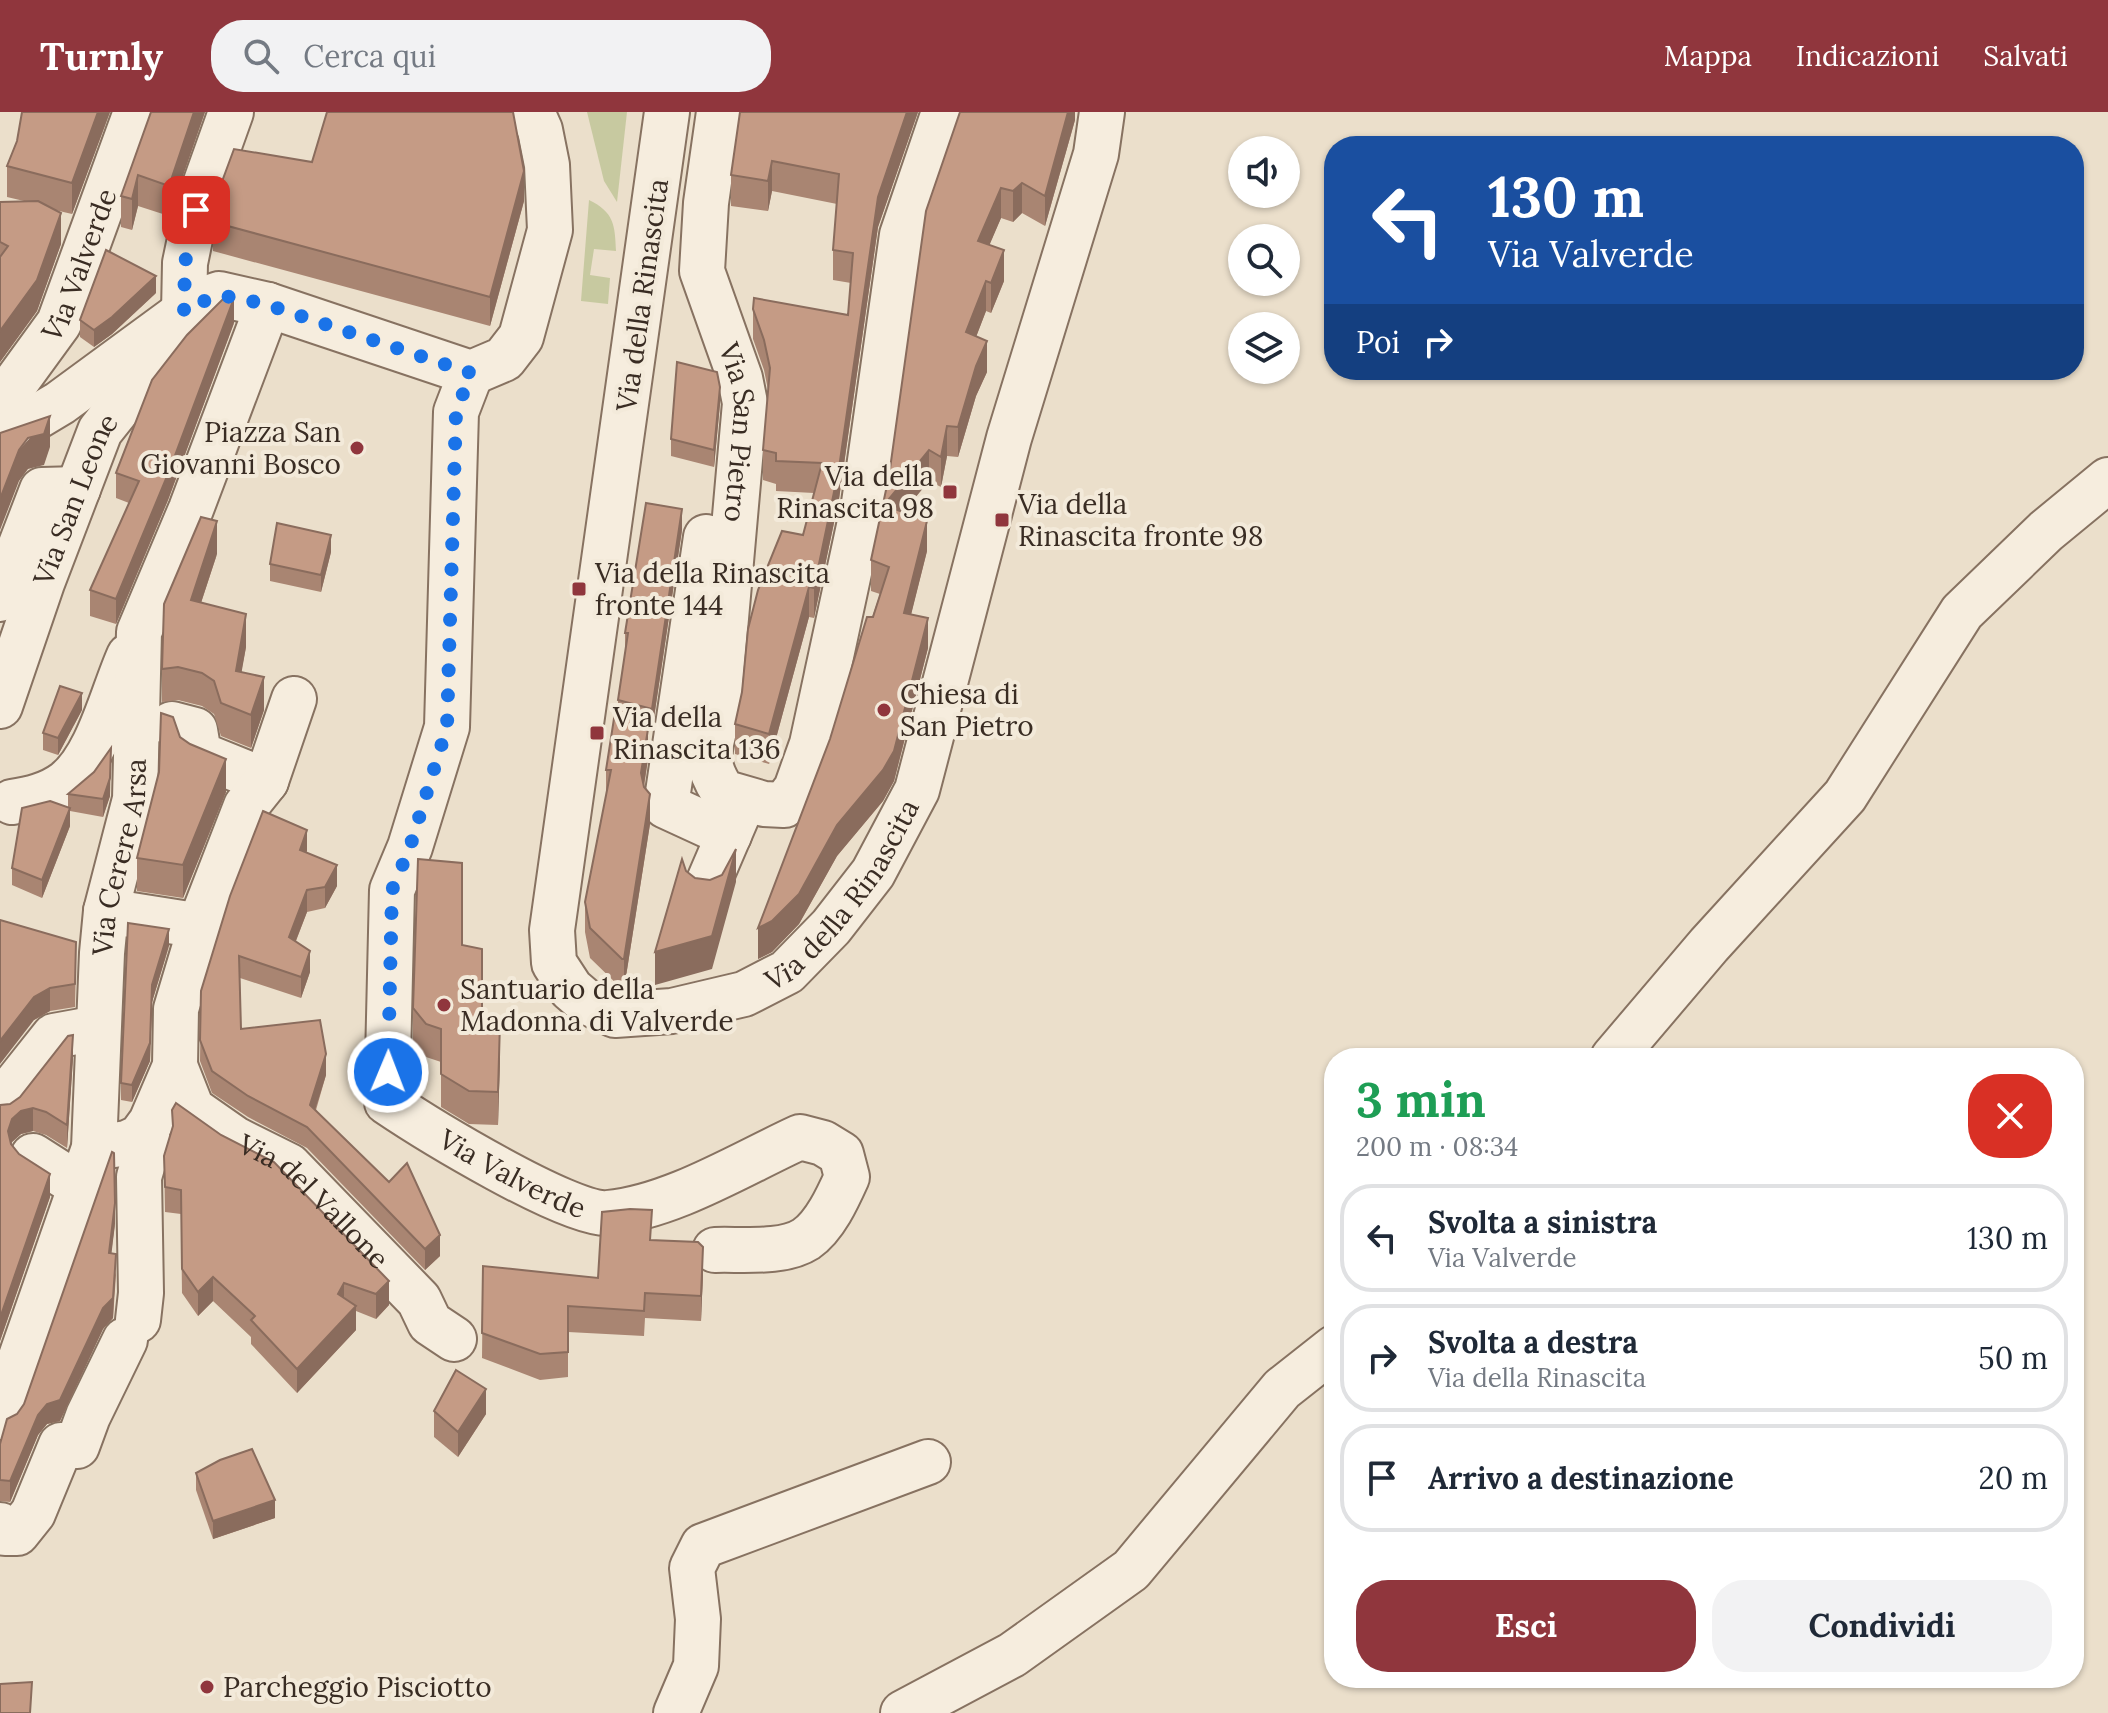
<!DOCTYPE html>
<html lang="it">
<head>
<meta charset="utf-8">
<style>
	:root { --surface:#fff; --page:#f2f2f3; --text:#1f2937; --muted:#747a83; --line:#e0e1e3; --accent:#90363d }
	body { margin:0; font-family:Lora,serif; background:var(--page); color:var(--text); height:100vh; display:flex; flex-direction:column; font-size:30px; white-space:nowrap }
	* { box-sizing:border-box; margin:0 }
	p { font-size:26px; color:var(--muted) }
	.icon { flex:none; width:44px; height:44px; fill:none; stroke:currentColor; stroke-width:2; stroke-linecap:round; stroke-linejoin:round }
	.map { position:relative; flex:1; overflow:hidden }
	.panel { position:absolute; left:1324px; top:936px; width:760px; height:640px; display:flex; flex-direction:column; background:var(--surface); border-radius:32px; box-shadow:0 2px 6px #0004 }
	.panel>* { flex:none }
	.hud { position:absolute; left:1324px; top:24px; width:760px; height:244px; border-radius:32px; box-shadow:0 2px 6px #0004; background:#1a4fa0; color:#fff; overflow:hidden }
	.fabs { position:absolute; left:1228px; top:24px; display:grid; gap:16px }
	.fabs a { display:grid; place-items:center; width:72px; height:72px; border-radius:50%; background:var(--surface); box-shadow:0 2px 6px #0004; font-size:40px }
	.pin { position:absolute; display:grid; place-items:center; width:68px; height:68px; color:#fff; margin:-34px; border-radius:16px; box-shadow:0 4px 12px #0006 }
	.me { position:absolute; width:88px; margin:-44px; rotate:1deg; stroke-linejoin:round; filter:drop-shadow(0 0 6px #0008) }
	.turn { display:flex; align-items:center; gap:28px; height:168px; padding:0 32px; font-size:36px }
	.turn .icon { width:104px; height:104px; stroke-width:2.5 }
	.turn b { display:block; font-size:56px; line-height:68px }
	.then { display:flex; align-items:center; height:76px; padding:0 32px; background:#0003; gap:16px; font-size:30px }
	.round { display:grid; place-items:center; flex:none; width:84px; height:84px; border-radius:32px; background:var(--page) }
	.overview { display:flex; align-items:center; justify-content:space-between; height:136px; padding:0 32px }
	h1 { font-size:48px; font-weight:800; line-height:60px; color:#1e9e55 }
	.button { display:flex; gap:16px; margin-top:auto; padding:16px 32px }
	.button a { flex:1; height:92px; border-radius:32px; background:var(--accent); color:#fff; font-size:32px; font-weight:800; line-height:92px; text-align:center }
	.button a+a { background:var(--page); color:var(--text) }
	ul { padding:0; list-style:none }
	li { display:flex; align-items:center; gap:24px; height:108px; margin:0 16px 12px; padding:0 16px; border:4px solid var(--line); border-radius:32px }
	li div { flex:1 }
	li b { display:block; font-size:30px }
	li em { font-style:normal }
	header { display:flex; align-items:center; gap:48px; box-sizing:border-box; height:112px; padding:0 40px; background:var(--accent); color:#fff }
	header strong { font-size:38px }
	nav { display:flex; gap:44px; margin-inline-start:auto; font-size:28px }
	.search { width:560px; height:72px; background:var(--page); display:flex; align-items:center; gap:20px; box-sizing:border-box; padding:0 28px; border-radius:32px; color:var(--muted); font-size:30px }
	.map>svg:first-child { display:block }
	.green { fill:#c7c9a0 }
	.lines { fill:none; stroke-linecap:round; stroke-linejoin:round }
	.minor-casing { stroke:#877261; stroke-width:48 }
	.minor { stroke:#f6edde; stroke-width:44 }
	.wall { fill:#a98572 }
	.shaded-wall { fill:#8a6c5d }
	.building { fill:#c59b85; stroke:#8a6c5d; stroke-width:2 }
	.route { stroke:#1a73e8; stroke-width:14; stroke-dasharray:0 25.2 }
	.poi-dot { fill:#90363d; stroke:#f3eada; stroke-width:3 }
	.labels { text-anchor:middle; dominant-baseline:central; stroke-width:8; stroke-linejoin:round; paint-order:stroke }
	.street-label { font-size:28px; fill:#392c23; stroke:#f3eada }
	.poi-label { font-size:28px; fill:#392c23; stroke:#f3eada; text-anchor:start }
</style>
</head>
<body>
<header>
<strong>Turnly</strong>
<div class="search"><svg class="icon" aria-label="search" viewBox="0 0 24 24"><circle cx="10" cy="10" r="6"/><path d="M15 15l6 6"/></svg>Cerca qui</div>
<nav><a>Mappa</a><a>Indicazioni</a><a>Salvati</a></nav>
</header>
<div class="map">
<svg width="2108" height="1601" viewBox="0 0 2108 1601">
	<rect width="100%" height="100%" fill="#ebdfcb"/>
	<g class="green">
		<path d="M 587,0 L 627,0 L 617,90 L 604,69 Z"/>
		<path d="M 589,88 C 614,100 615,113 616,139 L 594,137 L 590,163 L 610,166 L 608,192 L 581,189 Z"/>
	</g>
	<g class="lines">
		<g class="minor-casing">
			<g id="minor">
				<path id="s1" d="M 667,0 L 552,818 L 554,851 L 571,877 L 585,889 L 615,903 L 672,899 L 744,882 L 787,860 L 831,815 L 873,761 L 917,678 L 1009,326 L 1096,42 L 1102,0"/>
				<path id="s2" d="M 719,0 L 706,91 L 702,159 L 740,266 L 745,291 L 717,608 C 708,640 704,651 723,680 L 764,692 L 784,693 L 796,677 L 812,632 L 864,391 L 902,123 L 944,0"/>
				<path id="s3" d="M 471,261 L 456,300 L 447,615 L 410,735 L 392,778 L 387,990 C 424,1015 570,1105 608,1101 C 672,1095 741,1052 800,1025 L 823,1031 L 841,1042 L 847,1065 C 838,1085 825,1114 806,1127 C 783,1142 741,1137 715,1138"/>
				<path id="s4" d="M 0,292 L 59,211 L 136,0"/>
				<path d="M 0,327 L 60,291 L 184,200 L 204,187 L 219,182 L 268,193 L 471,261 L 504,247 L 521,225 L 550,118 L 547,53 L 540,18 L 532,0"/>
				<path d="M 706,425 L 666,694 L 729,723"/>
				<path d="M 0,487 L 42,378 L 78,377"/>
				<path id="s5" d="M 0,594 L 42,471 L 100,319 L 163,240 L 184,200 L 185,151 L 196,98 L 231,0"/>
				<path d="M 172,612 L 195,618 L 199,642 L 266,669"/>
				<path d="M 12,690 C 30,687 49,683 65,671 C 98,646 112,582 129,544"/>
				<path d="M 706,776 L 740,697"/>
				<path d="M 106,799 L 201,814"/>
				<path d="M 1613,946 L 1709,833 L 1845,684 L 1962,500 L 2046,419 L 2108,368"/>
				<path id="s6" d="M 175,954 L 192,997 L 235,1027 L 289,1054 L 419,1188 L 430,1211 L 454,1227"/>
				<path d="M 0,992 L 54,924 L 98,916"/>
				<path d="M 94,1036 L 127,1031 L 140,1025 L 151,1010 L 175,954 L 176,897 L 206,797 L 246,694 L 266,669 L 294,587"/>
				<path d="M 33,1044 L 80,1074"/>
				<path d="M 138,1208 L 141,1181 L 139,1065 L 149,1031 L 140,1025"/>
				<path id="s7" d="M 0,1305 L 94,1036 L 102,841 L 106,799 L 135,687 L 139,520 L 191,397 L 268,193"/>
				<path d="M 0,1413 L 5,1421 L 17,1421 L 33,1401 L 61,1333 L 77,1334 L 88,1304 L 125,1228"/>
				<path d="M 676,1601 L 696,1554 L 698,1507 L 692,1456 L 703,1434 L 928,1350"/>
				<path d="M 903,1601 L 1012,1543 L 1131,1458 L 1282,1277 L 1334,1236"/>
			</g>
		</g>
		<use href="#minor" class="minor"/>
	</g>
	<g class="wall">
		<path d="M 22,0 L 110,0 L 72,102 L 55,98 L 61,132 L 37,199 L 0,250 L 0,90 L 24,89 L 7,85 L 7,54 L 17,29 Z"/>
		<path d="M 151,0 L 205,0 L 169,104 L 138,94 L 132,118 L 121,115 L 121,84 Z"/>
		<path d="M 740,0 L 918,0 L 878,115 L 839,387 L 814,506 L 809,505 L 769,652 L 735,642 L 735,612 L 803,423 L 814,381 L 776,379 L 776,372 L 763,368 L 763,338 L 768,278 L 764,258 L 753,227 L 753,197 L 848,203 L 851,171 L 833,168 L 833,138 L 837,92 L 772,79 L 768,99 L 731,94 L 731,63 Z"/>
		<path d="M 960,0 L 1075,0 L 1075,8 L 1045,114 L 1022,101 L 1013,110 L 1001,106 L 989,133 L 1004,169 L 991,201 L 986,199 L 976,225 L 987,260 L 976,284 L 958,345 L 947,344 L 941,375 L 929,369 L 903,400 L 927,439 L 911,502 L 928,536 L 894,669 L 883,689 L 837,744 L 799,812 L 772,840 L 758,847 L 830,627 L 880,482 L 871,479 L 871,448 L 889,364 Z"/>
		<path d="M 312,50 L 524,89 L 490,214 L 213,139 L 213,110 Z"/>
		<path d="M 156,181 L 112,222 L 94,235 L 80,225 L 80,208 Z"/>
		<path d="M 234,211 L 168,388 L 116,512 L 90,504 L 90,478 L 129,391 L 116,386 L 116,361 Z"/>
		<path d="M 720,292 L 714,355 L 671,344 L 671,327 Z"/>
		<path d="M 682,418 L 652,619 L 648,618 L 648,647 L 644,675 L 650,712 L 624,877 L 622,877 L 590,846 L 585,820 L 585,790 L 606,686 L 606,658 L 618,601 L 618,588 L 625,542 L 625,521 Z"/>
		<path d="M 331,440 L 321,480 L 270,469 L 270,452 Z"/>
		<path d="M 217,442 L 201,491 L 246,535 L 241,560 L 264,598 L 251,636 L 221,624 L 214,602 L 202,594 L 178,588 L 162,590 L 162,557 Z"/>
		<path d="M 82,598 L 58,643 L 43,638 L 43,621 Z"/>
		<path d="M 180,625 L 226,680 L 183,786 L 137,779 L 137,746 Z"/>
		<path d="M 68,682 L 110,684 L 103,705 L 70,699 L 70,714 L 42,786 L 12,773 L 12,756 L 68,695 Z"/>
		<path d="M 306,741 L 337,774 L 325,796 L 307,800 L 296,829 L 310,860 L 301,886 L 240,866 L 241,917 L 326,963 L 316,998 L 440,1144 L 425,1158 L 307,1036 L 248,1005 L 212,981 L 200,949 L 201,879 Z"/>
		<path d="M 0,808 L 76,853 L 75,895 L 50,899 L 34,908 Z"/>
		<path d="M 462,833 L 482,907 L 500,943 L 498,1013 L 469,1012 L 441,995 L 441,950 L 426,945 L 413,929 L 413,896 Z"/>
		<path d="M 169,834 L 152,890 L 150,949 L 132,990 L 121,988 L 121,971 Z"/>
		<path d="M 73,946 L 67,1036 L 46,1023 L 33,1019 L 21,1022 L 12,1030 L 11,1033 L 50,1085 L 0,1229 L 10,992 Z"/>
		<path d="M 172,1016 L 389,1193 L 376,1207 L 356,1199 L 356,1218 L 297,1281 L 251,1232 L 251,1225 L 213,1189 L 198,1204 L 182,1181 L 181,1102 L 165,1100 L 164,1044 Z"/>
		<path d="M 115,1112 L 111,1141 L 116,1163 L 113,1206 L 103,1217 L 60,1309 L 47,1312 L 38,1323 L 11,1388 L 10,1390 L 0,1389 L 0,1332 L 24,1292 Z"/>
		<path d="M 652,1128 L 703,1160 L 701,1209 L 645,1206 L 644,1224 L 568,1220 L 568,1265 L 540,1268 L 482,1246 L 483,1154 L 598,1166 Z"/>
		<path d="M 434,1299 L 486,1302 L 458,1345 L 434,1325 Z"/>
		<path d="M 196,1361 L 275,1406 L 213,1427 L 196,1378 Z"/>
	</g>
	<g class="shaded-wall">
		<path d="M 98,0 L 110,0 L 72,102 L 72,71 Z"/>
		<path d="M 194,0 L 205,0 L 169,104 L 169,74 Z"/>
		<path d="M 907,0 L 918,0 L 878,115 L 839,387 L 814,506 L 814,476 L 878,85 Z"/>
		<path d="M 1068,0 L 1075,0 L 1075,8 L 1045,114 L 1045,84 Z"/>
		<path d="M 772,49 L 772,79 L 768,99 L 768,69 Z"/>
		<path d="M 524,59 L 524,89 L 490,214 L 490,185 Z"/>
		<path d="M 138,63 L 138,94 L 132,118 L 132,87 Z"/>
		<path d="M 1022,71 L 1022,101 L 1013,110 L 1013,79 Z"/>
		<path d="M 1001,76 L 1001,106 L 978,160 L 978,129 Z"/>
		<path d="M 61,101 L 61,132 L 37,199 L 0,250 L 0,219 Z"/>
		<path d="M 1004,138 L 1004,169 L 991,201 L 991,171 Z"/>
		<path d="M 156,164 L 156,181 L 112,222 L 94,235 L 94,218 Z"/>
		<path d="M 986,169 L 986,199 L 966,251 L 966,220 Z"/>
		<path d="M 234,186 L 234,211 L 168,388 L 116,512 L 116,487 Z"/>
		<path d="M 987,229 L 987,260 L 976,284 L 958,345 L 958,315 L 976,254 Z"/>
		<path d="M 720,275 L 720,292 L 714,355 L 714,338 Z"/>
		<path d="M 50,304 L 50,335 L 44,353 L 28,357 L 19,369 L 0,418 L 0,387 L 19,338 Z"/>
		<path d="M 947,314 L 947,344 L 941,375 L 941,345 Z"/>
		<path d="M 929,338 L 929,369 L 884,423 L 884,393 Z"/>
		<path d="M 682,397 L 682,418 L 652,619 L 652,597 Z"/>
		<path d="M 217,409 L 217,442 L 191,521 L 191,488 Z"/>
		<path d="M 927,409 L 927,439 L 904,531 L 904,501 Z"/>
		<path d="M 331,423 L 331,440 L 321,480 L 321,463 Z"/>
		<path d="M 809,475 L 809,505 L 769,652 L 769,622 Z"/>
		<path d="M 246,502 L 246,535 L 236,592 L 236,559 Z"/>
		<path d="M 928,506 L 928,536 L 894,669 L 883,689 L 837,744 L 799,812 L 772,840 L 758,847 L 758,816 Z"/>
		<path d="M 264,565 L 264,598 L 251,636 L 251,603 Z"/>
		<path d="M 82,581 L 82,598 L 58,643 L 58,626 Z"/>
		<path d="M 648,617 L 648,647 L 641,691 L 641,661 Z"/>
		<path d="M 111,636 L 110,684 L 103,705 L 103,687 Z"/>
		<path d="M 226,647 L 226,680 L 183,786 L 183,753 Z"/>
		<path d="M 650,682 L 650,712 L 624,877 L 624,847 Z"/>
		<path d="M 70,696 L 70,714 L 42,786 L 42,768 Z"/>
		<path d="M 307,718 L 307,739 L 300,760 L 300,738 Z"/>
		<path d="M 736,737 L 736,770 L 712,857 L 655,873 L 655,840 L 712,824 Z"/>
		<path d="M 337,753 L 337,774 L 325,796 L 325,775 Z"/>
		<path d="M 307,778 L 307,800 L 289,846 L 289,825 Z"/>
		<path d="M 169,817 L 169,834 L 152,890 L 150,949 L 132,990 L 132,973 L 152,873 Z"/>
		<path d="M 310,839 L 310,860 L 301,886 L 301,865 Z"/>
		<path d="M 50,876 L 50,899 L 34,908 L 0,952 L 0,929 L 34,885 Z"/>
		<path d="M 500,910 L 500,943 L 498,1013 L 498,980 Z"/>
		<path d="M 73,923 L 73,946 L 67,1036 L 67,1013 Z"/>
		<path d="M 326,942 L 326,963 L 310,1014 L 310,993 Z"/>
		<path d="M 33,996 L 33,1019 L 21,1022 L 12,1030 L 8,1042 L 8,1019 L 12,1007 L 21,999 Z"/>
		<path d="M 50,1062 L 50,1085 L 0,1229 L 0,1206 Z"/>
		<path d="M 115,1091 L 115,1112 L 109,1162 L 109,1141 Z"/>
		<path d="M 440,1123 L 440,1144 L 425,1158 L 425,1137 Z"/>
		<path d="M 703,1135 L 703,1160 L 701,1209 L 701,1184 Z"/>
		<path d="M 116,1142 L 113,1206 L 103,1217 L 60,1309 L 47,1312 L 38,1323 L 10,1390 L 10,1369 L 38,1303 Z"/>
		<path d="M 213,1165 L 213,1189 L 198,1204 L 198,1180 Z"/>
		<path d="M 389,1169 L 389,1193 L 376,1207 L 376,1182 Z"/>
		<path d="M 344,1171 L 344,1195 L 338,1182 Z"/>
		<path d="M 356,1194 L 356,1218 L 297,1281 L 297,1257 Z"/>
		<path d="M 486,1277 L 486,1302 L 458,1345 L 458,1320 Z"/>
		<path d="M 275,1388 L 275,1406 L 213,1427 L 213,1409 Z"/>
	</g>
	<g class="building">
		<path d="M 22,0 L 98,0 L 72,71 L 7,54 L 17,29 Z"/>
		<path d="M 151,0 L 194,0 L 169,74 L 138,63 L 132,87 L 121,84 Z"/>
		<path d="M 327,0 L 513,0 L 524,59 L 490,185 L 213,110 L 220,75 L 234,37 L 312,50 Z"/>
		<path d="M 740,0 L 907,0 L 878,85 L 839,356 L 814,476 L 809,475 L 769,622 L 735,612 L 742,580 L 748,517 L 758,478 L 782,419 L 803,423 L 822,351 L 776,349 L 776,341 L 763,338 L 770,256 L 764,228 L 753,197 L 754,186 L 848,203 L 853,141 L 833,138 L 839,62 L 772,49 L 768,69 L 731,63 Z"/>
		<path d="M 960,0 L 1068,0 L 1045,84 L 1022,71 L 1013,79 L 1001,76 L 978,129 L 1004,138 L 991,171 L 986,169 L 966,220 L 987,229 L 976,254 L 958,315 L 947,314 L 941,345 L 929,338 L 884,393 L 927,409 L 904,501 L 928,506 L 894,639 L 883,658 L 837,713 L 799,782 L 772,809 L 758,816 L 830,627 L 867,505 L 873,505 L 889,455 L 871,448 L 889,364 L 926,99 Z"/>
		<path d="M 38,89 L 61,101 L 37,168 L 0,219 L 0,145 L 8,134 L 0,130 L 0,90 Z"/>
		<path d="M 106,138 L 156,164 L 112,205 L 94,218 L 80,208 Z"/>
		<path d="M 226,184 L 234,186 L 168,362 L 116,487 L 90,478 L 139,369 L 116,361 L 152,268 L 187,223 Z"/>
		<path d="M 677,250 L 717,260 L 720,275 L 714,338 L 671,327 Z"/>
		<path d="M 50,304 L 44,322 L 28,326 L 19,338 L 0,387 L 0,321 Z"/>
		<path d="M 646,391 L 682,397 L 652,597 L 618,588 L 628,521 L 625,521 Z"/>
		<path d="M 201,405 L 217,409 L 191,488 L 246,502 L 236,559 L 264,565 L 251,603 L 221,591 L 214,569 L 202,561 L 178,555 L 162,557 L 164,492 Z"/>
		<path d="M 277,411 L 331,423 L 321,463 L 270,452 Z"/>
		<path d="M 60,574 L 82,581 L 58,626 L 43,621 Z"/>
		<path d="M 615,600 L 648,617 L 641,661 L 644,675 L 650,682 L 624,847 L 622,847 L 590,816 L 585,790 L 611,658 L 606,658 Z"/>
		<path d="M 161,601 L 173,605 L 180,625 L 190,632 L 226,647 L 183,753 L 137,746 L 159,660 Z"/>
		<path d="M 111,636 L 110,666 L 103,687 L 68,682 L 94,660 Z"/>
		<path d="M 50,689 L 70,696 L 42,768 L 12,756 L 22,696 Z"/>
		<path d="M 263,699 L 307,718 L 300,738 L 337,753 L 325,775 L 307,778 L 289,825 L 310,839 L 301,865 L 239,844 L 241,917 L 320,908 L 326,942 L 310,993 L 389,1070 L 407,1051 L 440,1123 L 425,1137 L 307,1015 L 248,984 L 212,959 L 200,928 L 201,879 L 230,784 Z"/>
		<path d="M 736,737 L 712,824 L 655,840 L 682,747 L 686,759 L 695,766 L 710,768 L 722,763 Z"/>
		<path d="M 418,747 L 462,751 L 462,833 L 482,837 L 482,907 L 500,910 L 498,980 L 469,979 L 441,962 L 441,917 L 426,912 L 413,896 Z"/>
		<path d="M 0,808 L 76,830 L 75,872 L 50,876 L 34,885 L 0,929 Z"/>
		<path d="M 128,811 L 169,817 L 152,873 L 150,931 L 132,973 L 121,971 Z"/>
		<path d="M 73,923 L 67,1013 L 46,1000 L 33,996 L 21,999 L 12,1007 L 8,1019 L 11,1032 L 19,1042 L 50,1062 L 0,1206 L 0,993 L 10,992 L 20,985 L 68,924 Z"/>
		<path d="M 176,991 L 221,1023 L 274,1050 L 389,1169 L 376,1182 L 344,1171 L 338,1182 L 356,1194 L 297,1257 L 251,1208 L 255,1204 L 213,1165 L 198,1180 L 182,1157 L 181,1078 L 165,1075 L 164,1044 L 173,1014 L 172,998 Z"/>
		<path d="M 112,1040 L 114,1041 L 115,1091 L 109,1141 L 116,1142 L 113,1186 L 103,1196 L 60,1288 L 47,1292 L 38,1303 L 11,1367 L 10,1369 L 0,1368 L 0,1332 L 7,1307 L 17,1302 L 24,1292 Z"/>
		<path d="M 630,1097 L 652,1098 L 650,1128 L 698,1130 L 703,1135 L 701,1184 L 645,1181 L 644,1199 L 568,1194 L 568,1240 L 540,1242 L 482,1221 L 483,1154 L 598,1166 L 602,1100 Z"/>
		<path d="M 456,1258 L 486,1277 L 458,1320 L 434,1299 Z"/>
		<path d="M 252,1337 L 275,1388 L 213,1409 L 196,1361 L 220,1348 Z"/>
		<path d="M 32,1570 L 30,1601 L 0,1601 L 0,1572 Z"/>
	</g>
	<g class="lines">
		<path class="route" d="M 196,98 L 185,151 L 184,200 C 221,177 228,184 268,193 L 471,261 L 456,300 L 447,615 L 410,735 L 392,778 L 388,960"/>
	</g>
	<g class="poi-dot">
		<circle cx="357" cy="336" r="8"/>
		<rect x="942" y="372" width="16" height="16" rx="4"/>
		<rect x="994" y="400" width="16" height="16" rx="4"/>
		<rect x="571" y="469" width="16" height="16" rx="4"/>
		<circle cx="884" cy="598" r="8"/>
		<rect x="589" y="613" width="16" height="16" rx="4"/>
		<circle cx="444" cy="893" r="8"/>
		<circle cx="207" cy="1575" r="8"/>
	</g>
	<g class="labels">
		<g class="street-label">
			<text stroke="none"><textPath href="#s4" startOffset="162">Via Valverde</textPath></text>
			<text transform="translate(642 183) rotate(-82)">Via della Rinascita</text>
			<text stroke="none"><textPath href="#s2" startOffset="328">Via San Pietro</textPath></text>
			<text stroke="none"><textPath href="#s5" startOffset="220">Via San Leone</textPath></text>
			<text stroke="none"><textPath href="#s7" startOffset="578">Via Cerere Arsa</textPath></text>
			<text stroke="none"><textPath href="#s1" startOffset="1216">Via della Rinascita</textPath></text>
			<text stroke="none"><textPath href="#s3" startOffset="886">Via Valverde</textPath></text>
			<text stroke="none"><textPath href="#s6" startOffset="200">Via del Vallone</textPath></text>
		</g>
		<g class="poi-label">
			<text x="341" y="320" text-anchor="end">Piazza San<tspan x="341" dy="32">Giovanni Bosco</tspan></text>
			<text x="934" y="364" text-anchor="end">Via della<tspan x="934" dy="32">Rinascita 98</tspan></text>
			<text x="1018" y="392">Via della<tspan x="1018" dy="32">Rinascita fronte 98</tspan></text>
			<text x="595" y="461">Via della Rinascita<tspan x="595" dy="32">fronte 144</tspan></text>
			<text x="900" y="582">Chiesa di<tspan x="900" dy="32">San Pietro</tspan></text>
			<text x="613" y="605">Via della<tspan x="613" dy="32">Rinascita 136</tspan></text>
			<text x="460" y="877">Santuario della<tspan x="460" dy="32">Madonna di Valverde</tspan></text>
			<text x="223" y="1575">Parcheggio Pisciotto</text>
		</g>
	</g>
</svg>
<div class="fabs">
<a><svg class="icon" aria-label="sound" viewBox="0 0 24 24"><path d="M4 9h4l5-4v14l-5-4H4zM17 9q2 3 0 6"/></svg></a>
<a><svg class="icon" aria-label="search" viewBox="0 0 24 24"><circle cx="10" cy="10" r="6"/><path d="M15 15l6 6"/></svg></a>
<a><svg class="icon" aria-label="layers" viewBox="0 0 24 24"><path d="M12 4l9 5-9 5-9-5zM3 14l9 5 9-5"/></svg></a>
</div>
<div class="pin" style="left:196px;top:98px;background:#d93025"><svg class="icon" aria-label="arrive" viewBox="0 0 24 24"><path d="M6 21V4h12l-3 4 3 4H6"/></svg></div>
<svg class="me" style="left:388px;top:960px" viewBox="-20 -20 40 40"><circle r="17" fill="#1a73e8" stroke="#fff" stroke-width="3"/><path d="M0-11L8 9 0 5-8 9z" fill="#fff"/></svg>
<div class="hud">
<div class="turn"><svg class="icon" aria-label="left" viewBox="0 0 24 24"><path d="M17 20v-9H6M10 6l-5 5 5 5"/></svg><div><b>130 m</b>Via Valverde</div></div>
<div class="then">Poi<svg class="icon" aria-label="right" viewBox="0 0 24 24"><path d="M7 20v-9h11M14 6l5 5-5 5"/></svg></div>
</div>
<section class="panel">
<div class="overview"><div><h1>3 min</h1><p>200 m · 08:34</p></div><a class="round" style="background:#d93025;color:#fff"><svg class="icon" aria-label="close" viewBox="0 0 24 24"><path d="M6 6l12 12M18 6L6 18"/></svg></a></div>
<ul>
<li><svg class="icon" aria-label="left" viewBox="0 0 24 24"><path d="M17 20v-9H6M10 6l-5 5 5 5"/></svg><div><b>Svolta a sinistra</b><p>Via Valverde</p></div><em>130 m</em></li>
<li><svg class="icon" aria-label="right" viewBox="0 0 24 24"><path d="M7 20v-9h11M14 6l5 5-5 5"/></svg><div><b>Svolta a destra</b><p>Via della Rinascita</p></div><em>50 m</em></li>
<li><svg class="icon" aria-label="arrive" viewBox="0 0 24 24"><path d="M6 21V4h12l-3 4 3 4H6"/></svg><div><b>Arrivo a destinazione</b></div><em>20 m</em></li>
</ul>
<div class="button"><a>Esci</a><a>Condividi</a></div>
</section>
</div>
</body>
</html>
